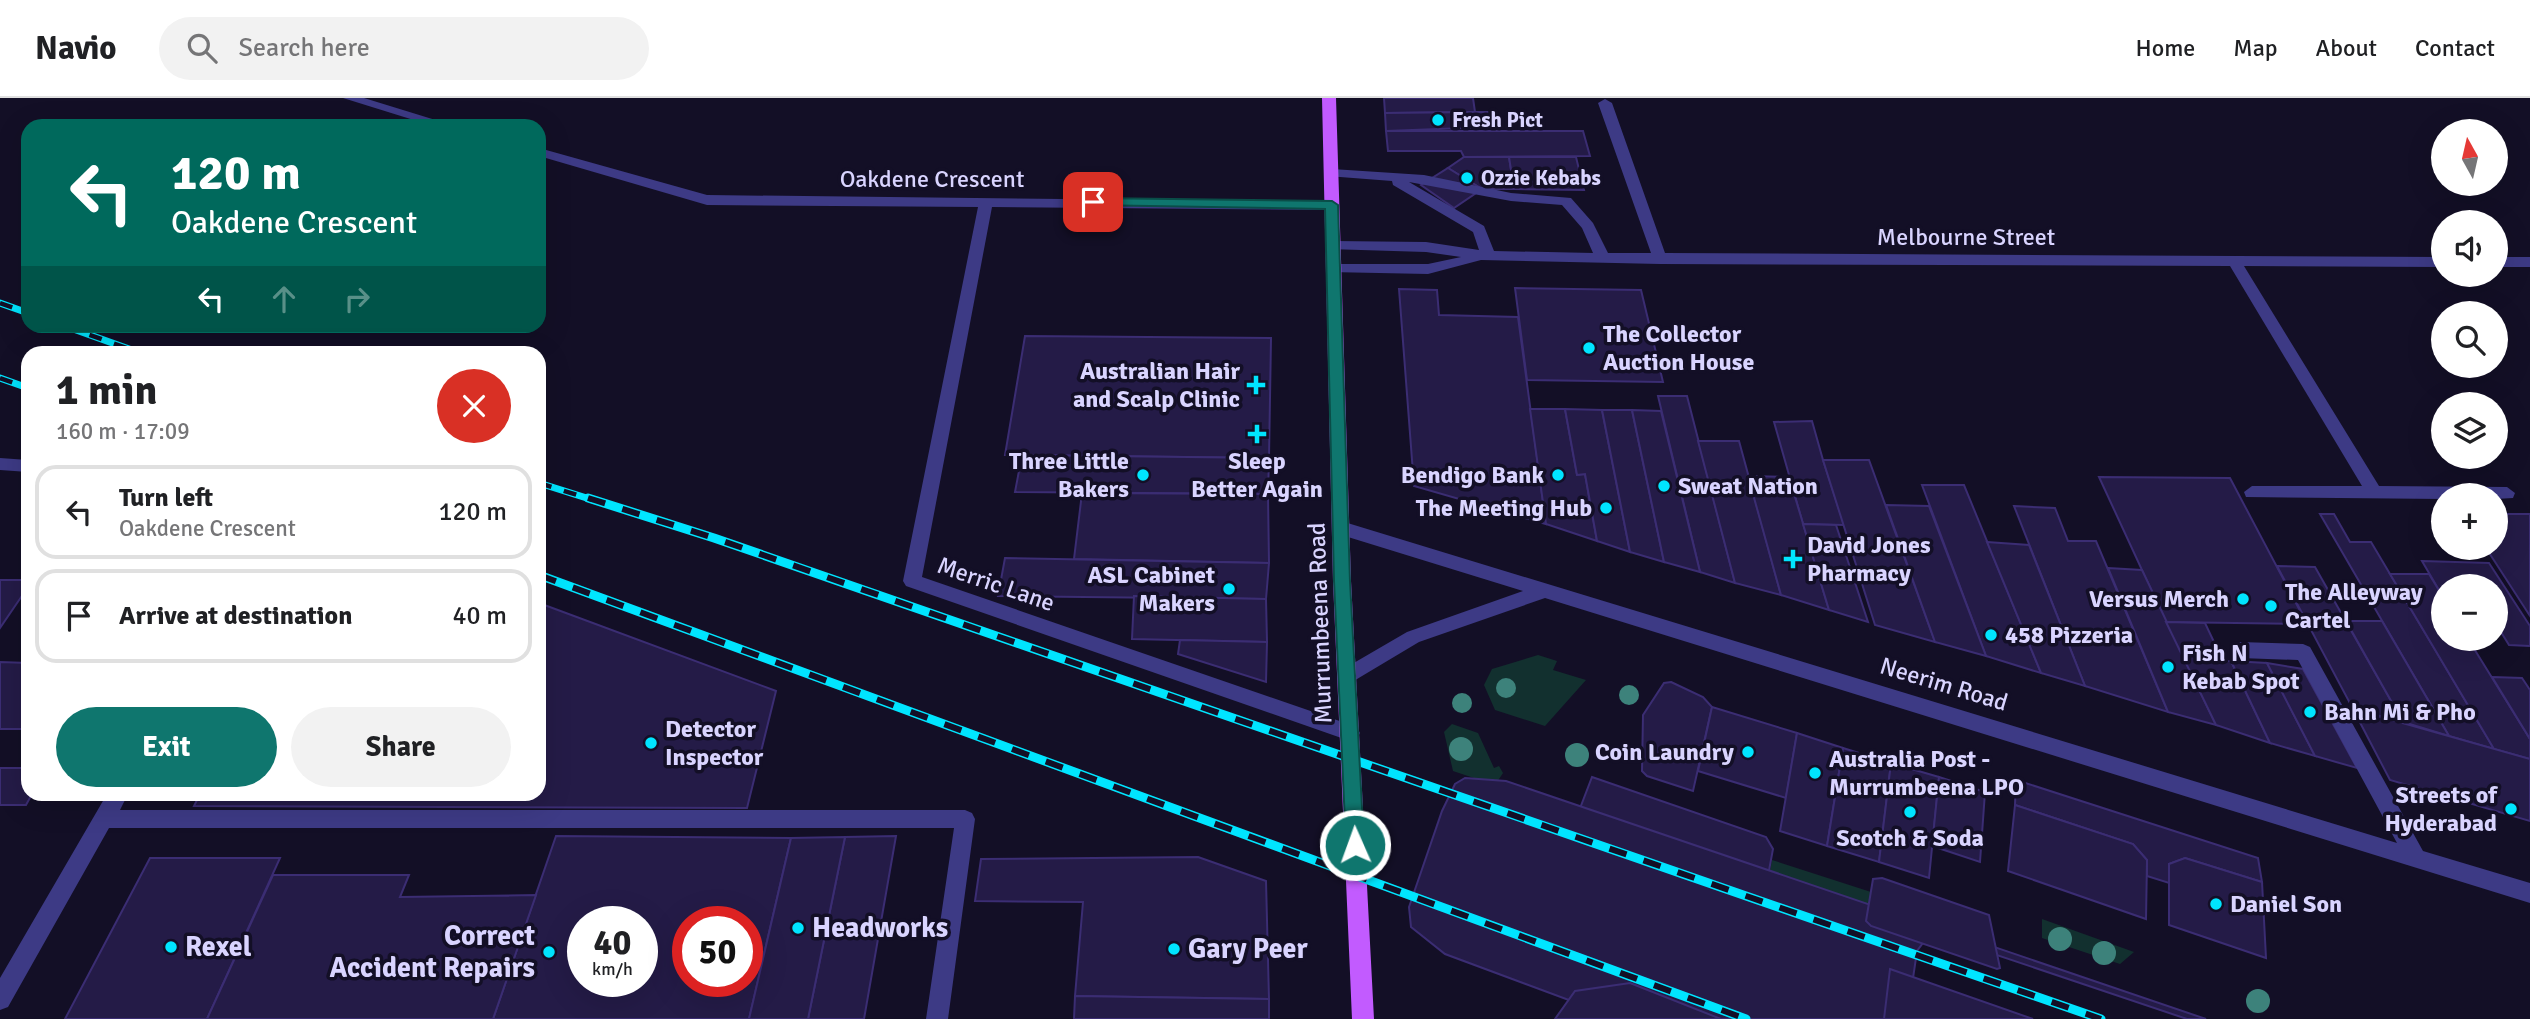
<!DOCTYPE html>
<html lang="en">
<head>
<meta charset="utf-8">
<style>
	:root { --surface:#fff; --page:#f2f2f2; --text:#202124; --muted:#757577; --line:#e0e0e0; --accent:#0f766e }
	body { margin:0; font-family:Signika,sans-serif; background:var(--page); color:var(--text); height:100vh; display:flex; flex-direction:column; font-size:26px; white-space:nowrap }
	* { box-sizing:border-box; margin:0 }
	p { font-size:23px; color:var(--muted) }
	.icon { flex:none; width:38px; height:38px; fill:none; stroke:currentColor; stroke-width:2; stroke-linecap:round; stroke-linejoin:round }
	.map { position:relative; flex:1; overflow:hidden }
	.details { position:absolute; left:21px; top:248px; width:525px; height:455px; display:flex; flex-direction:column; background:var(--surface); border-radius:21px; box-shadow:0 7px 28px #0002 }
	.details>* { flex:none }
	.guide { position:absolute; left:21px; top:21px; width:525px; height:214px; border-radius:21px; box-shadow:0 7px 28px #0002; background:#00695c; color:#fff; overflow:hidden }
	.needle { width:46px; rotate:352deg }
	.fabs { position:absolute; left:2431px; top:21px; display:grid; gap:14px }
	.fabs a { display:grid; place-items:center; width:77px; height:77px; border-radius:50%; background:var(--surface); box-shadow:0 7px 28px #0002; font-size:35px }
	.speed { position:absolute; left:567px; top:808px; display:flex; gap:14px; font-size:35px; font-weight:700; text-align:center }
	.speed>* { display:grid; place-content:center; width:91px; height:91px; border-radius:50%; background:var(--surface); box-shadow:0 7px 28px #0002; line-height:1 }
	.speed small { font-size:18px; font-weight:400 }
	.speed .limit { border:10px solid #d22; background:#fff; color:#111 }
	.pin { position:absolute; display:grid; place-items:center; width:60px; height:60px; color:#fff; margin:-30px; border-radius:14px; box-shadow:0 4px 10px #0006 }
	.me { position:absolute; width:77px; margin:-38px; rotate:358deg; stroke-linejoin:round; filter:drop-shadow(0 0 5px #0008) }
	.turn { display:flex; align-items:center; gap:24px; height:147px; padding:0 35px; font-size:32px }
	.turn .icon { width:91px; height:91px; stroke-width:2.5 }
	.turn b { display:block; font-size:49px; line-height:60px }
	.lanes { display:flex; align-items:center; height:66px; padding:0 35px; background:#0003; justify-content:center; gap:35px; direction:ltr }
	.lanes .off { opacity:.35 }
	.round { display:grid; place-items:center; flex:none; width:74px; height:74px; border-radius:37px; background:var(--page) }
	.headline { display:flex; align-items:center; justify-content:space-between; height:119px; padding:0 35px }
	h1 { font-size:42px; font-weight:700; line-height:52px }
	.button { display:flex; gap:14px; margin-top:auto; padding:14px 35px }
	.button a { flex:1; height:80px; border-radius:42px; background:var(--accent); color:#fff; font-size:28px; font-weight:700; line-height:80px; text-align:center }
	.button a+a { background:var(--page); color:var(--text) }
	ul { padding:0; list-style:none }
	li { display:flex; align-items:center; gap:21px; height:94px; margin:0 14px 10px; padding:0 21px; border:4px solid var(--line); border-radius:21px }
	li div { flex:1 }
	li b { display:block; font-size:26px }
	li em { font-style:normal }
	header { display:flex; align-items:center; gap:42px; box-sizing:border-box; height:98px; padding:0 35px; background:var(--surface); border-bottom:2px solid var(--line) }
	header strong { font-size:33px }
	nav { display:flex; gap:38px; margin-inline-start:auto; font-size:24px }
	.search { width:490px; height:63px; background:var(--page); display:flex; align-items:center; gap:18px; box-sizing:border-box; padding:0 24px; border-radius:38px; color:var(--muted); font-size:26px }
	.map>svg:first-child { display:block }
	.green { fill:#12302f }
	.building { fill:#241b47; stroke:#3b2d73; stroke-width:2; fill-rule:evenodd }
	.lines { fill:none; stroke-linecap:round; stroke-linejoin:round }
	.minor { fill:#3d3a85; fill-rule:evenodd }
	.major { fill:#c25bff; fill-rule:evenodd }
	.rail-far1-casing { stroke:#00e5ff; stroke-width:7 }
	.rail-casing { stroke:#00e5ff; stroke-width:9 }
	.rail-far1 { stroke:#130f26; stroke-width:4.5; stroke-dasharray:13; stroke-linecap:butt }
	.rail { stroke:#130f26; stroke-width:6; stroke-dasharray:18; stroke-linecap:butt }
	.tree { fill:#3d827b }
	.route { fill:#0f766e; stroke:#0a4d48; stroke-width:2 }
	.poi-dot { fill:#00e5ff; stroke:#130f26; stroke-width:2.5 }
	.labels { text-anchor:middle; dominant-baseline:central; stroke-width:7; stroke-linejoin:round; paint-order:stroke }
	.far-poi-label { font-size:21px; font-weight:bold; fill:#d9d4ff; stroke:#130f26; text-anchor:start }
	.street-label { font-size:24px; fill:#d9d4ff; stroke:#130f26 }
	.poi-label { font-size:24px; font-weight:bold; fill:#d9d4ff; stroke:#130f26; text-anchor:start }
	.near-poi-label { font-size:28px; font-weight:bold; fill:#d9d4ff; stroke:#130f26; text-anchor:start }
</style>
</head>
<body>
<header>
<strong>Navio</strong>
<div class="search"><svg class="icon" aria-label="search" viewBox="0 0 24 24"><circle cx="10" cy="10" r="6"/><path d="M15 15l6 6"/></svg>Search here</div>
<nav><a>Home</a><a>Map</a><a>About</a><a>Contact</a></nav>
</header>
<div class="map">
<svg width="2530" height="921" viewBox="0 0 2530 921">
	<rect width="100%" height="100%" fill="#130f26"/>
	<g class="green">
		<path d="M 1538,557 L 1557,563 L 1553,572 L 1586,582 L 1545,628 L 1495,612 L 1484,587 L 1492,571 Z"/>
		<path d="M 1452,626 L 1478,635 L 1494,670 L 1499,668 L 1503,675 L 1495,687 L 1453,673 L 1444,634 Z"/>
		<path d="M 1772,762 L 1871,794 L 1868,806 L 1770,773 Z"/>
		<path d="M 2042,821 L 2134,854 L 2120,866 L 2042,840 Z"/>
	</g>
	<g class="building">
		<path d="M 1384,0 L 1473,0 L 1475,14 L 1385,15 Z"/>
		<path d="M 1475,14 L 1488,14 L 1491,29 L 1386,33 L 1385,15 Z"/>
		<path d="M 1386,33 L 1583,33 L 1590,58 L 1464,59 L 1461,53 L 1388,53 Z"/>
		<path d="M 1464,59 L 1509,59 L 1514,91 L 1482,91 L 1448,70 Z"/>
		<path d="M 1509,59 L 1576,59 L 1584,92 L 1514,91 Z"/>
		<path d="M 1448,70 L 1482,91 L 1454,110 L 1421,87 Z"/>
		<path d="M 1515,190 L 1641,192 L 1663,284 L 1527,282 Z"/>
		<path d="M 1399,191 L 1437,192 L 1439,217 L 1518,219 L 1546,426 L 1414,388 Z"/>
		<path d="M 1025,238 L 1271,240 L 1269,360 L 1005,357 Z"/>
		<path d="M 1658,298 L 1687,298 L 1735,485 L 1700,474 Z"/>
		<path d="M 1530,311 L 1565,311 L 1577,377 L 1585,376 L 1597,443 L 1546,426 Z"/>
		<path d="M 1565,311 L 1602,312 L 1630,454 L 1597,443 L 1585,376 L 1577,377 Z"/>
		<path d="M 1602,312 L 1632,312 L 1664,464 L 1630,454 Z"/>
		<path d="M 1632,312 L 1661,313 L 1700,474 L 1664,464 Z"/>
		<path d="M 1812,323 L 1823,362 L 1844,427 L 1803,426 L 1774,324 Z"/>
		<path d="M 1698,343 L 1739,343 L 1781,497 L 1735,485 Z"/>
		<path d="M 1022,357 L 1269,360 L 1268,396 L 1015,394 Z"/>
		<path d="M 1823,362 L 1869,362 L 1935,544 L 1875,527 Z"/>
		<path d="M 1748,378 L 1789,379 L 1829,512 L 1781,497 Z"/>
		<path d="M 2099,379 L 2230,380 L 2307,526 L 2166,524 Z"/>
		<path d="M 1922,387 L 1964,387 L 2041,575 L 1986,558 Z"/>
		<path d="M 1082,395 L 1268,396 L 1269,465 L 1074,461 Z"/>
		<path d="M 1886,407 L 1929,408 L 1986,558 L 1935,544 Z"/>
		<path d="M 2014,408 L 2055,410 L 2068,443 L 2096,443 L 2168,614 L 2085,588 Z"/>
		<path d="M 2320,416 L 2334,416 L 2350,444 L 2371,444 L 2494,651 L 2449,638 Z"/>
		<path d="M 2496,416 L 2530,416 L 2530,518 L 2486,450 L 2496,450 Z"/>
		<path d="M 1803,426 L 1836,427 L 1868,524 L 1829,512 Z"/>
		<path d="M 1987,444 L 2029,447 L 2085,588 L 2041,575 Z"/>
		<path d="M 1005,460 L 1269,465 L 1266,501 L 998,498 Z"/>
		<path d="M 2422,463 L 2489,465 L 2530,528 L 2530,548 L 2509,547 L 2496,526 L 2496,488 L 2443,488 L 2443,499 Z"/>
		<path d="M 2277,468 L 2315,469 L 2403,624 L 2353,611 Z"/>
		<path d="M 2108,470 L 2142,472 L 2216,627 L 2168,614 Z"/>
		<path d="M 2390,476 L 2429,476 L 2443,499 L 2443,541 L 2468,541 L 2530,641 L 2530,661 L 2494,651 Z"/>
		<path d="M 0,482 L 28,482 L 28,489 L 0,530 Z"/>
		<path d="M 1134,498 L 1266,501 L 1267,544 L 1132,541 Z"/>
		<path d="M 539,505 L 776,593 L 747,710 L 194,708 L 200,696 L 539,696 Z"/>
		<path d="M 2346,523 L 2382,523 L 2449,638 L 2403,624 Z"/>
		<path d="M 2166,524 L 2205,525 L 2223,563 L 2231,563 L 2270,645 L 2216,627 Z"/>
		<path d="M 1180,542 L 1267,544 L 1266,584 L 1178,556 Z"/>
		<path d="M 2231,563 L 2267,565 L 2315,658 L 2270,645 Z"/>
		<path d="M 0,564 L 28,565 L 28,631 L 0,631 Z"/>
		<path d="M 2267,565 L 2303,571 L 2357,670 L 2315,658 Z"/>
		<path d="M 2492,579 L 2522,580 L 2530,592 L 2530,641 Z"/>
		<path d="M 1671,584 L 1703,599 L 1712,609 L 1693,693 L 1647,678 L 1642,673 L 1643,617 L 1664,585 Z"/>
		<path d="M 1712,609 L 1797,635 L 1786,700 L 1698,673 Z"/>
		<path d="M 2353,611 L 2530,661 L 2530,723 L 2390,682 Z"/>
		<path d="M 1797,635 L 1843,650 L 1827,748 L 1780,733 Z"/>
		<path d="M 1843,650 L 1891,665 L 1879,764 L 1827,748 Z"/>
		<path d="M 1891,665 L 1939,679 L 1929,780 L 1879,764 Z"/>
		<path d="M 0,670 L 28,670 L 28,696 L 32,696 L 26,707 L 0,707 Z"/>
		<path d="M 1592,679 L 1766,739 L 1773,751 L 1765,794 L 1714,786 L 1626,755 L 1579,713 Z"/>
		<path d="M 1939,679 L 1985,694 L 1980,764 L 1932,748 Z"/>
		<path d="M 1465,680 L 1506,683 L 2206,921 L 2187,921 L 1958,844 L 1923,845 L 1917,853 L 1907,921 L 1620,921 L 1445,856 L 1411,829 L 1409,809 L 1442,713 L 1455,686 Z"/>
		<path d="M 2016,682 L 2258,760 L 2262,784 L 2185,760 L 2169,766 L 2169,785 L 2147,778 L 2147,762 L 2133,746 L 2015,707 Z"/>
		<path d="M 2015,707 L 2133,746 L 2147,762 L 2146,821 L 2008,773 Z"/>
		<path d="M 556,738 L 791,740 L 749,921 L 493,921 ZM 583,824 L 642,824 L 642,884 L 583,884 ZM 688,824 L 747,824 L 747,884 L 688,884 Z"/>
		<path d="M 896,738 L 864,921 L 808,921 L 845,739 Z"/>
		<path d="M 845,739 L 808,921 L 749,921 L 791,740 Z"/>
		<path d="M 1198,759 L 1266,783 L 1269,901 L 1075,898 L 1083,804 L 975,803 L 981,761 Z"/>
		<path d="M 150,760 L 280,760 L 207,921 L 65,921 Z"/>
		<path d="M 2185,760 L 2262,784 L 2266,860 L 2169,827 L 2169,766 Z"/>
		<path d="M 273,777 L 409,777 L 400,799 L 536,797 L 493,921 L 207,921 Z"/>
		<path d="M 1882,780 L 1989,817 L 2000,870 L 1997,871 L 1871,828 L 1866,823 L 1873,781 Z"/>
		<path d="M 1890,871 L 2033,921 L 1884,921 Z"/>
		<path d="M 1630,885 L 1721,921 L 1555,921 L 1575,893 Z"/>
		<path d="M 1075,898 L 1269,901 L 1269,921 L 1074,921 Z"/>
	</g>
	<g class="lines">
		<g class="minor">
			<path d="M 343,0 L 364,0 L 455,28 L 433,28 Z"/>
			<path d="M 1605,1 L 1612,5 L 1665,155 L 2443,159 L 2443,169 L 2244,168 L 2379,388 L 2507,389 L 2515,395 L 2513,400 L 2496,401 L 2496,397 L 2443,397 L 2443,401 L 2246,399 L 2244,394 L 2252,388 L 2362,388 L 2230,168 L 1660,166 L 1481,162 L 1428,176 L 1329,174 L 1327,171 L 1334,166 L 1428,166 L 1461,159 L 1426,154 L 1328,151 L 1326,148 L 1333,143 L 1426,144 L 1479,152 L 1473,134 L 1393,87 L 1392,83 L 1327,78 L 1325,75 L 1332,71 L 1424,77 L 1511,95 L 1571,100 L 1593,125 L 1608,155 L 1651,155 L 1598,5 ZM 1409,84 L 1511,103 L 1562,107 L 1582,130 L 1593,155 L 1494,153 L 1484,128 Z"/>
			<path d="M 539,50 L 707,97 L 1337,104 L 1339,107 L 1332,112 L 992,109 L 922,479 L 1357,629 L 1360,635 L 1357,641 L 1350,643 L 906,488 L 903,483 L 978,109 L 707,107 L 539,58 Z"/>
			<rect x="2496" y="159" width="34" height="10"/>
			<path d="M 0,360 L 28,362 L 28,374 L 0,372 Z"/>
			<path d="M 1341,423 L 2397,745 L 2298,562 L 2240,560 L 2234,557 L 2231,552 L 2234,547 L 2240,544 L 2303,546 L 2310,549 L 2423,753 L 2530,785 L 2530,805 L 1545,500 L 1419,544 L 1347,587 L 1340,585 L 1338,579 L 1340,573 L 1407,534 L 1523,493 L 1335,435 L 1332,430 L 1335,425 Z"/>
			<path d="M 107,696 L 128,696 L 120,712 L 965,712 L 972,715 L 975,721 L 948,921 L 926,921 L 954,730 L 109,730 L 8,909 L 0,912 L 0,880 Z"/>
		</g>
		<path class="major" d="M 1322,0 L 1336,0 L 1351,483 L 1374,921 L 1352,921 L 1333,483 Z"/>
		<g class="rail-far1-casing">
			<g id="rail-far1">
				<path d="M 0,205 L 28,215"/>
				<path d="M 65,228 L 143,256"/>
				<path d="M 0,280 L 28,290"/>
				<path d="M 539,385 L 593,402"/>
			</g>
		</g>
		<g class="rail-casing">
			<g id="rail">
				<path d="M 588,400 L 714,440 L 2101,921"/>
				<path d="M 539,477 L 1746,921"/>
			</g>
		</g>
		<use href="#rail-far1" class="rail-far1"/>
		<use href="#rail" class="rail"/>
	</g>
	<g class="tree">
		<circle cx="1506" cy="590" r="10"/>
		<circle cx="1629" cy="597" r="10"/>
		<circle cx="1462" cy="605" r="10"/>
		<circle cx="1461" cy="651" r="12"/>
		<circle cx="1577" cy="657" r="12"/>
		<circle cx="2060" cy="841" r="12"/>
		<circle cx="2104" cy="855" r="12"/>
		<circle cx="2258" cy="903" r="12"/>
	</g>
	<path class="route" d="M 1093,100 L 1332,103 L 1338,107 L 1350,483 L 1364,747 L 1361,753 L 1355,756 L 1348,753 L 1346,747 L 1334,483 L 1325,111 L 1088,107 L 1088,102 Z"/>
	<g class="poi-dot">
		<circle cx="1438" cy="22" r="7"/>
		<circle cx="1467" cy="80" r="7"/>
		<circle cx="1589" cy="250" r="7"/>
		<path d="M1252.5 276.5h7v7h7v7h-7v7h-7v-7h-7v-7h7z"/>
		<path d="M1253.5 325.5h7v7h7v7h-7v7h-7v-7h-7v-7h7z"/>
		<circle cx="1143" cy="377" r="7"/>
		<circle cx="1558" cy="377" r="7"/>
		<circle cx="1664" cy="388" r="7"/>
		<circle cx="1606" cy="410" r="7"/>
		<path d="M1789.5 450.5h7v7h7v7h-7v7h-7v-7h-7v-7h7z"/>
		<circle cx="1229" cy="491" r="7"/>
		<circle cx="2243" cy="501" r="7"/>
		<circle cx="2271" cy="508" r="7"/>
		<circle cx="1991" cy="537" r="7"/>
		<circle cx="2168" cy="569" r="7"/>
		<circle cx="2310" cy="614" r="7"/>
		<circle cx="651" cy="645" r="7"/>
		<circle cx="1748" cy="654" r="7"/>
		<circle cx="1815" cy="675" r="7"/>
		<circle cx="2511" cy="711" r="7"/>
		<circle cx="1910" cy="714" r="7"/>
		<circle cx="2216" cy="806" r="7"/>
		<circle cx="798" cy="830" r="7"/>
		<circle cx="171" cy="849" r="7"/>
		<circle cx="1174" cy="851" r="7"/>
		<circle cx="549" cy="854" r="7"/>
	</g>
	<g class="labels">
		<g class="far-poi-label">
			<text x="1452" y="22">Fresh Pict</text>
			<text x="1481" y="80">Ozzie Kebabs</text>
		</g>
		<g class="street-label">
			<text x="932" y="81">Oakdene Crescent</text>
			<text x="1966" y="139">Melbourne Street</text>
			<text transform="translate(996 486) rotate(19)">Merric Lane</text>
			<text transform="translate(1320 525) rotate(-92)">Murrumbeena Road</text>
			<text transform="translate(1944 586) rotate(17)">Neerim Road</text>
		</g>
		<g class="poi-label">
			<text x="1603" y="236">The Collector<tspan x="1603" dy="28">Auction House</tspan></text>
			<text x="1240" y="273" text-anchor="end">Australian Hair<tspan x="1240" dy="28">and Scalp Clinic</tspan></text>
			<text x="1129" y="363" text-anchor="end">Three Little<tspan x="1129" dy="28">Bakers</tspan></text>
			<text x="1257" y="363" text-anchor="middle">Sleep<tspan x="1257" dy="28">Better Again</tspan></text>
			<text x="1544" y="377" text-anchor="end">Bendigo Bank</text>
			<text x="1678" y="388">Sweat Nation</text>
			<text x="1592" y="410" text-anchor="end">The Meeting Hub</text>
			<text x="1807" y="447">David Jones<tspan x="1807" dy="28">Pharmacy</tspan></text>
			<text x="1215" y="477" text-anchor="end">ASL Cabinet<tspan x="1215" dy="28">Makers</tspan></text>
			<text x="2285" y="494">The Alleyway<tspan x="2285" dy="28">Cartel</tspan></text>
			<text x="2229" y="501" text-anchor="end">Versus Merch</text>
			<text x="2005" y="537">458 Pizzeria</text>
			<text x="2182" y="555">Fish N<tspan x="2182" dy="28">Kebab Spot</tspan></text>
			<text x="2324" y="614">Bahn Mi &amp; Pho</text>
			<text x="665" y="631">Detector<tspan x="665" dy="28">Inspector</tspan></text>
			<text x="1734" y="654" text-anchor="end">Coin Laundry</text>
			<text x="1829" y="661">Australia Post -<tspan x="1829" dy="28">Murrumbeena LPO</tspan></text>
			<text x="2497" y="697" text-anchor="end">Streets of<tspan x="2497" dy="28">Hyderabad</tspan></text>
			<text x="1910" y="740" text-anchor="middle">Scotch &amp; Soda</text>
			<text x="2230" y="806">Daniel Son</text>
		</g>
		<g class="near-poi-label">
			<text x="812" y="830">Headworks</text>
			<text x="535" y="838" text-anchor="end">Correct<tspan x="535" dy="32">Accident Repairs</tspan></text>
			<text x="185" y="849">Rexel</text>
			<text x="1188" y="851">Gary Peer</text>
		</g>
	</g>
</svg>
<div class="fabs">
<a><svg class="needle" viewBox="-14 -14 28 28"><path d="M0-13l5 13h-10z" fill="#e53935"/><path d="M0 13l5-13h-10z" fill="#757577"/></svg></a>
<a><svg class="icon" aria-label="sound" viewBox="0 0 24 24"><path d="M4 9h4l5-4v14l-5-4H4zM17 9q2 3 0 6"/></svg></a>
<a><svg class="icon" aria-label="search" viewBox="0 0 24 24"><circle cx="10" cy="10" r="6"/><path d="M15 15l6 6"/></svg></a>
<a><svg class="icon" aria-label="layers" viewBox="0 0 24 24"><path d="M12 4l9 5-9 5-9-5zM3 14l9 5 9-5"/></svg></a>
<a>+</a>
<a>−</a>
</div>
<div class="speed"><div>40<small>km/h</small></div><div class="limit">50</div></div>
<div class="pin" style="left:1093px;top:104px;background:#d93025"><svg class="icon" aria-label="arrive" viewBox="0 0 24 24"><path d="M6 21V4h12l-3 4 3 4H6"/></svg></div>
<svg class="me" style="left:1355px;top:747px" viewBox="-20 -20 40 40"><circle r="17" fill="#0f766e" stroke="#fff" stroke-width="3"/><path d="M0-11L8 9 0 5-8 9z" fill="#fff"/></svg>
<div class="guide">
<div class="turn"><svg class="icon" aria-label="left" viewBox="0 0 24 24"><path d="M17 20v-9H6M10 6l-5 5 5 5"/></svg><div><b>120 m</b>Oakdene Crescent</div></div>
<div class="lanes"><svg class="icon" aria-label="left" viewBox="0 0 24 24"><path d="M17 20v-9H6M10 6l-5 5 5 5"/></svg><svg class="icon off" aria-label="ahead" viewBox="0 0 24 24"><path d="M12 20V5M6 11l6-6 6 6"/></svg><svg class="icon off" aria-label="right" viewBox="0 0 24 24"><path d="M7 20v-9h11M14 6l5 5-5 5"/></svg></div>
</div>
<section class="details">
<div class="headline"><div><h1>1 min</h1><p>160 m · 17:09</p></div><a class="round" style="background:#d93025;color:#fff"><svg class="icon" aria-label="close" viewBox="0 0 24 24"><path d="M6 6l12 12M18 6L6 18"/></svg></a></div>
<ul>
<li><svg class="icon" aria-label="left" viewBox="0 0 24 24"><path d="M17 20v-9H6M10 6l-5 5 5 5"/></svg><div><b>Turn left</b><p>Oakdene Crescent</p></div><em>120 m</em></li>
<li><svg class="icon" aria-label="arrive" viewBox="0 0 24 24"><path d="M6 21V4h12l-3 4 3 4H6"/></svg><div><b>Arrive at destination</b></div><em>40 m</em></li>
</ul>
<div class="button"><a>Exit</a><a>Share</a></div>
</section>
</div>
</body>
</html>
